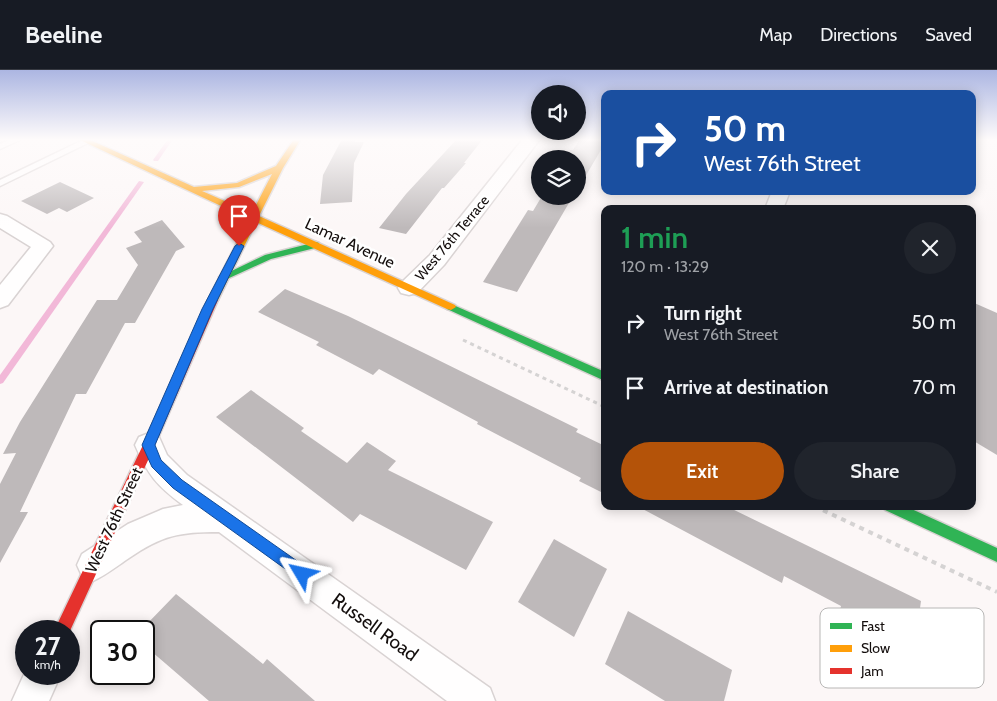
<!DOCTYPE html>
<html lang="en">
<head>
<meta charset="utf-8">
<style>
	:root { --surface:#171b24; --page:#20242c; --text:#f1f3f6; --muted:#9ea1a6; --line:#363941; --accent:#b45309 }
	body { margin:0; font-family:Cabin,sans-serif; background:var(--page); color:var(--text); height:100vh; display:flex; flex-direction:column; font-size:19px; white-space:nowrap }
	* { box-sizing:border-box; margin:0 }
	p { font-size:16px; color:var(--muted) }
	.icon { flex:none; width:28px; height:28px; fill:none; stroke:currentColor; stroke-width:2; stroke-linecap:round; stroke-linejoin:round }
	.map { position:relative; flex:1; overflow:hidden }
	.drawer { position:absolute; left:601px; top:135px; width:375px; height:305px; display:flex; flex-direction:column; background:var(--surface); border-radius:10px; box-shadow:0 2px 12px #0003 }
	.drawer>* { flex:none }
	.hud { position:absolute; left:601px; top:20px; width:375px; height:105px; border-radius:10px; box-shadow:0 2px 12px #0003; background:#1a4fa0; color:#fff; overflow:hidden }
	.buttons { position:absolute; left:531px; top:15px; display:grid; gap:10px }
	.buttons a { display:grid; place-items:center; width:55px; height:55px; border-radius:50%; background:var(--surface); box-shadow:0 2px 12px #0003; font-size:25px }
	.speed { position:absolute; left:15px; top:550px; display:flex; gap:10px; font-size:25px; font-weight:700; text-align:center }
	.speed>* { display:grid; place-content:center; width:65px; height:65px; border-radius:50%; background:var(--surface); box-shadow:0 2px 12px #0003; line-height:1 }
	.speed small { font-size:12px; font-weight:400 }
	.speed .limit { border:2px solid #111; border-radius:8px; background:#fff; color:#111 }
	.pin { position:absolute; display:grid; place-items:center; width:42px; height:42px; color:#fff; margin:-51px -21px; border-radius:50% 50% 50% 0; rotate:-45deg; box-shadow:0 0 5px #0007 }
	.pin .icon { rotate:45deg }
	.me { position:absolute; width:55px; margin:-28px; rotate:306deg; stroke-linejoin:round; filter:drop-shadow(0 0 4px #0008) }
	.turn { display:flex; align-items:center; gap:18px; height:105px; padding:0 20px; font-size:22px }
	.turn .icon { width:65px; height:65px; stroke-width:2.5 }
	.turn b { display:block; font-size:35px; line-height:42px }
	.round { display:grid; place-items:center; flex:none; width:52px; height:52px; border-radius:26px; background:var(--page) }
	.summary { display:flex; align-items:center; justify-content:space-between; height:85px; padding:0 20px }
	h1 { font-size:30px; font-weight:600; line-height:38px; color:#1e9e55 }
	.button { display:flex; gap:10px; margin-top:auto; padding:10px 20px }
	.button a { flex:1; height:58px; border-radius:30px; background:var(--accent); color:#fff; font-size:20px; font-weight:600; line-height:58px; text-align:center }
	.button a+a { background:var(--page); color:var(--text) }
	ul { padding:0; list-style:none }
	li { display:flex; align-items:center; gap:15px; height:65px; padding:0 20px }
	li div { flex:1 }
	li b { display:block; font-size:19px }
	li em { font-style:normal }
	header { display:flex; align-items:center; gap:30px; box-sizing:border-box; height:70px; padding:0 25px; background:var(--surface); border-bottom:1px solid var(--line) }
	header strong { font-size:24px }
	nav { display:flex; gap:28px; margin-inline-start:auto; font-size:18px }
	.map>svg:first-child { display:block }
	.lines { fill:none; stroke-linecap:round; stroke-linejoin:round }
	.stream { fill:#f2b8d8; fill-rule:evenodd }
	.building { fill:#beb9ba }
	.lane-casing { stroke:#d9d3d3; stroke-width:3 }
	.street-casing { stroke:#d9d3d3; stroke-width:3 }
	.fast-casing { stroke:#d9d3d3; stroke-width:3 }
	.slow-casing { stroke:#d9d3d3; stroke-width:3 }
	.jam-casing { stroke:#d9d3d3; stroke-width:3 }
	.path-far1 { stroke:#d5d3d3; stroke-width:3; stroke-dasharray:4 4; stroke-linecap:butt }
	.path { stroke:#d5d3d3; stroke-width:4; stroke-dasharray:5 5; stroke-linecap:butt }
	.lane { fill:#fffefe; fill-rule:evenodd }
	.street { fill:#fffefe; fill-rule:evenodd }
	.fast { fill:#30b455; fill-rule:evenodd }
	.slow { fill:#ff9f0a; fill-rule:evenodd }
	.jam { fill:#e5322d; fill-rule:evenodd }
	.route { fill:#1a73e8; stroke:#114b97 }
	.labels { text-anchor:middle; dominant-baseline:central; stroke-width:5; stroke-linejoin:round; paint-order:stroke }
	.far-street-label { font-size:14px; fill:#140e0d; stroke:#fff }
	.street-label { font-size:16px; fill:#140e0d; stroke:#fff }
	.near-street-label { font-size:19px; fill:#140e0d; stroke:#fff }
	.key { fill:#fff; stroke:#b8b7b6; stroke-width:1 }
	.key-label { font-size:14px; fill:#140e0d }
</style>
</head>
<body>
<header>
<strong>Beeline</strong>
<nav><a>Map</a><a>Directions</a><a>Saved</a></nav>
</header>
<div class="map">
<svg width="997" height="631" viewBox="0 0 997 631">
	<rect width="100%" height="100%" fill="#fcf7f7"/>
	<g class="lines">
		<g class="stream">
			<path d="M 168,69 L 173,69 L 158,91 L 154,91 L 153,90 Z"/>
			<path d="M 139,111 L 144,112 L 3,313 L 0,314 L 0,305 Z"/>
		</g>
	</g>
	<g class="building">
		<path d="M 342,69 L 355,69 L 355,72 L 364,72 L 354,93 L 352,132 L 320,134 L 323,105 Z"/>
		<path d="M 457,69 L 483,69 L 464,93 L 466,93 L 444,118 L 442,118 L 406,164 L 379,158 L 406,124 Z"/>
		<path d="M 580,69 L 605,69 L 605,73 L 578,119 L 578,89 L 565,89 L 570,80 L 573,80 Z"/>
		<path d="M 60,112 L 94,128 L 67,142 L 59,138 L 47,144 L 21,131 Z"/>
		<path d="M 542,126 L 573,126 L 517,222 L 483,212 L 528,140 L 533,141 Z"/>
		<path d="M 162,150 L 185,177 L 176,181 L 135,253 L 125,253 L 86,324 L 76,324 L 20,442 L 28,442 L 0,493 L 0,414 L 16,383 L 3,384 L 20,352 L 97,230 L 117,230 L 138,195 L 126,178 L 142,172 L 134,162 Z"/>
		<path d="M 285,219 L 348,246 L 426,284 L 578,359 L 576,362 L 605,376 L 605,424 L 579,411 L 581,408 L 477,354 L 478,352 L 379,299 L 373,305 L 316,275 L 319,272 L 258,242 Z"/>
		<path d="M 972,232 L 997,243 L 997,385 L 972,370 Z"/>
		<path d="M 251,320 L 304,358 L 301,361 L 347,393 L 367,372 L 396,391 L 388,400 L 493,452 L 466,500 L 360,444 L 353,452 L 216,347 Z"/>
		<path d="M 637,436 L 726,436 L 921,531 L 914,582 L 874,560 L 867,594 L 832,574 L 841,536 L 784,506 L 782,513 Z"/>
		<path d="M 554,469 L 607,499 L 574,567 L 518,532 Z"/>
		<path d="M 176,524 L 263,594 L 267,589 L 315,631 L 209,631 L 144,575 L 144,557 Z"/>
		<path d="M 628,541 L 732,600 L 724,631 L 665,631 L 605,594 Z"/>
	</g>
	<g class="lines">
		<g class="lane-casing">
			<g id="lane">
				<path d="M 11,69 L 22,69 L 0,79 L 0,74 Z"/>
				<path d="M 83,70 L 90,72 L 0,116 L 0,110 Z"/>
			</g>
		</g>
		<g class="street-casing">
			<g id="street">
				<path d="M 523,69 L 540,69 L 444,195 L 417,223 L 409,225 L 401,223 L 398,218 L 401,213 L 430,185 Z"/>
				<path d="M 772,121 L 790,121 L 783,139 L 765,139 Z"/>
				<path d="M 0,144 L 7,146 L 50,172 L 53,176 L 8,235 L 0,238 L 0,215 L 31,177 L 0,158 Z"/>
				<path d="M 149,363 L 159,367 L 167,385 L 187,405 L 490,618 L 495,631 L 447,631 L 219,462 C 179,462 163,465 129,488 C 117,496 106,505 93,511 L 82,506 L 77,495 L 82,484 L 128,454 L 163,439 L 183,435 C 157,416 148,405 135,375 L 139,367 Z"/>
				<path d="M 26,600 L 26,604 L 61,604 L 49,631 L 12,631 Z"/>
			</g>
		</g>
		<g class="fast-casing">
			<g id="fast">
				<path d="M 316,172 L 319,173 L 319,177 L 271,189 L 227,209 L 224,210 L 219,207 L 265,185 Z"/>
				<path d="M 451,234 L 605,302 L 605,311 L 447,239 L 446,237 Z"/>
				<path d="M 884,436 L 905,436 L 997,478 L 997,492 L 885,440 Z"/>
			</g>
		</g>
		<g class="slow-casing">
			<path id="slow" d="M 78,69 L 88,69 L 194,117 L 237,113 L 276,96 L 294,69 L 301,69 L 283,98 L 259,146 L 455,235 L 456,237 L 451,240 L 447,239 L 256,152 L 218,230 L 216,232 L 210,232 L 208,230 L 249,149 ZM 272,104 L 252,143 L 202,121 L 239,117 Z"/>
		</g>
		<g class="jam-casing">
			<path id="jam" d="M 213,227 L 218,230 L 155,375 L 69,563 L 69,561 L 54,561 L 143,375 L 208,230 Z"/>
		</g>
		<path class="path-far1" d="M 463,270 L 605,337"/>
		<path class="path" d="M 814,436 L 997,522"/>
		<use href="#lane" class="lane"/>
		<use href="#street" class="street"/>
		<use href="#fast" class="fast"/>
		<use href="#slow" class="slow"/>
		<use href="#jam" class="jam"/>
	</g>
	<linearGradient id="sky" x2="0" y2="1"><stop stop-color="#acb6e2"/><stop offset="0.44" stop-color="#fefbfb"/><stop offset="1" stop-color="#fefbfb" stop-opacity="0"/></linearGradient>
	<rect width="997" height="158" fill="url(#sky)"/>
	<path class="route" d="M 239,173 L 244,176 L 213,239 L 155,375 L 161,390 L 182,410 L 307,498 L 309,504 L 307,509 L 302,511 L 173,418 L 152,397 L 142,375 L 202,239 L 235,176 Z"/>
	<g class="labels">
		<g class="far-street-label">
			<text transform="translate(452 168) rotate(-50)">West 76th Terrace</text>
		</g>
		<g class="street-label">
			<text transform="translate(350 173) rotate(25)">Lamar Avenue</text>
			<text transform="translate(114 450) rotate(-65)">West 76th Street</text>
		</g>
		<g class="near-street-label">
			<text transform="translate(375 557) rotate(36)">Russell Road</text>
		</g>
	</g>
	<rect x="820" y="538" width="164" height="80" rx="8" class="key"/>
	<rect x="830" y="553" width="22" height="6" fill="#30b455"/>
	<rect x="830" y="575" width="22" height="7" fill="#ff9f0a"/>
	<rect x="830" y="598" width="22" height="6" fill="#e5322d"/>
	<g class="key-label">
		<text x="861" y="561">Fast</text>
		<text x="861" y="583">Slow</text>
		<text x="861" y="606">Jam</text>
	</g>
</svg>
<div class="buttons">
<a><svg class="icon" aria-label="sound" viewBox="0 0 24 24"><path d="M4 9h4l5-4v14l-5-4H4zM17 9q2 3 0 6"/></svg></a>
<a><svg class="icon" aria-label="layers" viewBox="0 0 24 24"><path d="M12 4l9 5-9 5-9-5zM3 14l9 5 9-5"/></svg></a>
</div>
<div class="speed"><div>27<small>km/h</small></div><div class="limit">30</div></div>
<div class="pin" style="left:239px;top:176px;background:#d93025"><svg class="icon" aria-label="arrive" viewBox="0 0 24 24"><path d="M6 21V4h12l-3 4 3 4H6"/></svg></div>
<svg class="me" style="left:302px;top:504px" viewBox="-20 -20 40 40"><path d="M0-17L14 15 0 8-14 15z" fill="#1a73e8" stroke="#fff" stroke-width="4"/></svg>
<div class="hud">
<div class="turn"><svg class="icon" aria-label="right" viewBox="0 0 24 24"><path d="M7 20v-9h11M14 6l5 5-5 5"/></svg><div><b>50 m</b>West 76th Street</div></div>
</div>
<section class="drawer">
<div class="summary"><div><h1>1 min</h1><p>120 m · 13:29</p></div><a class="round"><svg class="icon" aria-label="close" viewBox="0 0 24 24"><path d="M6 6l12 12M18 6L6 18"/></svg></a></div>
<ul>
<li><svg class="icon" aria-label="right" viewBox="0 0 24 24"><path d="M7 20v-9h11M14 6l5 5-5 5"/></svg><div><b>Turn right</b><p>West 76th Street</p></div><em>50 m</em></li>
<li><svg class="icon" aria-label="arrive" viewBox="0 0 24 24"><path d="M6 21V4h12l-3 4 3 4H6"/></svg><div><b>Arrive at destination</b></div><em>70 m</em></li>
</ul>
<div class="button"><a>Exit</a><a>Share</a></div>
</section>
</div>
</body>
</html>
